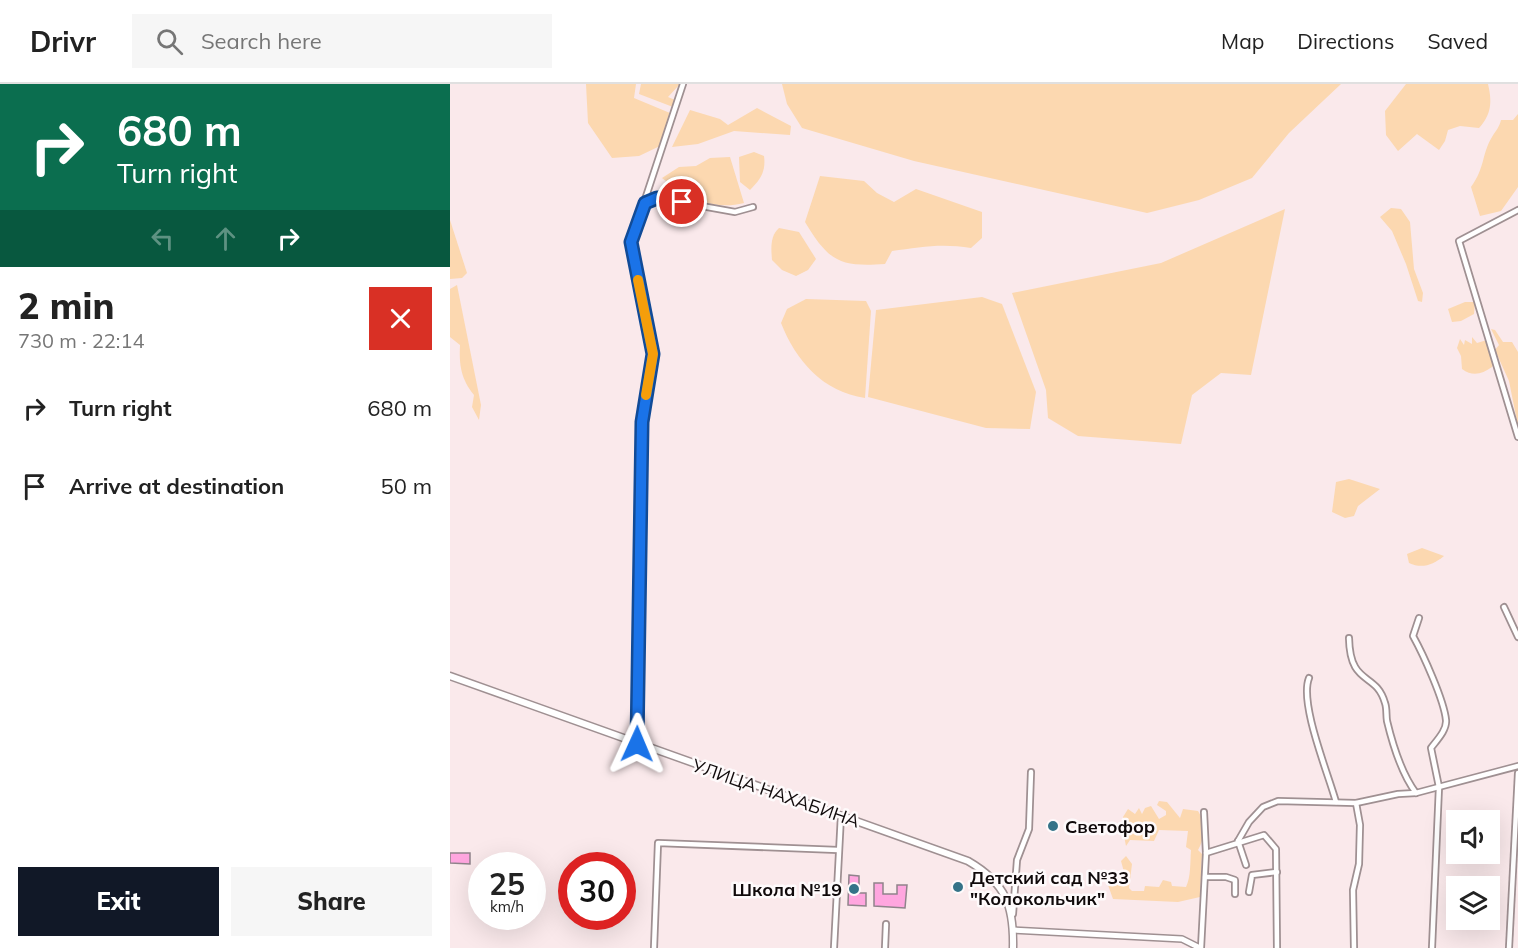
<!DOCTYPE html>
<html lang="en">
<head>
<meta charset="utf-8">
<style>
	:root { --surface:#fff; --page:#f6f6f6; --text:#222; --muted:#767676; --line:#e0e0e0; --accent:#111827 }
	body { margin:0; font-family:Mulish,sans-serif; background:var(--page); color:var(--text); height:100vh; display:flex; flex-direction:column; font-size:22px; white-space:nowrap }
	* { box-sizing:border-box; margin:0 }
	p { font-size:20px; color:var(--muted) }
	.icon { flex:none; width:33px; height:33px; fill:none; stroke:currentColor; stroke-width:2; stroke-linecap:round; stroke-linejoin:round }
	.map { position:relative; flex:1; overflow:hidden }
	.panel { display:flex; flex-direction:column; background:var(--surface); width:450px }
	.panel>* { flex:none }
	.hud { background:#0b6e4f; color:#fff; overflow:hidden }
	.tools { position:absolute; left:996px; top:726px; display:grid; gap:12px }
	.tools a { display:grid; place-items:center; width:54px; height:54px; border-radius:0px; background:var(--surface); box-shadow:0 6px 24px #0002; font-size:30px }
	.speed { position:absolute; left:18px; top:768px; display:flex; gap:12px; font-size:30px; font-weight:700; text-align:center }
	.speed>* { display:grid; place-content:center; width:78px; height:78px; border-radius:50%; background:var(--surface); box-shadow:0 6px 24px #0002; line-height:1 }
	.speed small { font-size:15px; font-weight:400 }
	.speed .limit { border:9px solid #d22; background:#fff; color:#111 }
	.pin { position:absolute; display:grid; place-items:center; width:51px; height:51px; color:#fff; margin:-26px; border:3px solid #fff; border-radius:50%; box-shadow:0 2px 6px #0007 }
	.me { position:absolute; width:66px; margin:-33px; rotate:1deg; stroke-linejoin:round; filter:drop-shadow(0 0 4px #0008) }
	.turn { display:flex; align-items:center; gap:21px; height:126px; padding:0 18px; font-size:27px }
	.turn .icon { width:78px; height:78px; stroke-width:2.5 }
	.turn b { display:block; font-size:42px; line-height:51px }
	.lanes { display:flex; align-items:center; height:57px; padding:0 18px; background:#0003; justify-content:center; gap:30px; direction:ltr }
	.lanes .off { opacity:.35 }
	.round { display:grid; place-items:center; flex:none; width:63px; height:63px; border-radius:0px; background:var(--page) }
	.head { display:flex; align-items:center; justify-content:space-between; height:102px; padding:0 18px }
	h1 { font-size:36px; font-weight:800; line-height:45px }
	.primary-button { display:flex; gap:12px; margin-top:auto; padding:12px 18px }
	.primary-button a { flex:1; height:69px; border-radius:0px; background:var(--accent); color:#fff; font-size:24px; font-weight:800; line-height:69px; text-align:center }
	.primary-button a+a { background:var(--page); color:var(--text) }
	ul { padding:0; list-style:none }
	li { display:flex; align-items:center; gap:18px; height:78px; padding:0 18px }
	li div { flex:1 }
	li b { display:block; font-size:22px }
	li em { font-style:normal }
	header { display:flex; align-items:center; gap:36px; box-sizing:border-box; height:84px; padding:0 30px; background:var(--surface); border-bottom:2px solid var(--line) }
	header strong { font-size:28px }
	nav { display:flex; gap:33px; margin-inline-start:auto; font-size:21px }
	.search { width:420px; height:54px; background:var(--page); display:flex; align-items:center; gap:15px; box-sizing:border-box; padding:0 21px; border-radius:0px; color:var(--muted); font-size:22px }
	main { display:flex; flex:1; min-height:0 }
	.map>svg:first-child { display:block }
	.green { fill:#fcd8b0 }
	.building { fill:#ffa6df; stroke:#90838b; stroke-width:1.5 }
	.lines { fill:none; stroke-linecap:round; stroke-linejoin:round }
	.minor-casing { stroke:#9f9092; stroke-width:8 }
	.tertiary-casing { stroke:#9f9092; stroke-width:8 }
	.secondary-casing { stroke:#9f9092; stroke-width:9 }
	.minor { stroke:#fff; stroke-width:4.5 }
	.tertiary { stroke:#fff; stroke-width:5 }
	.secondary { stroke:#fff; stroke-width:6 }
	.route-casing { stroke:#114b97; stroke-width:15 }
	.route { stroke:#1a73e8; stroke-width:10 }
	.slow { stroke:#f59e0b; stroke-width:10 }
	.poi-dot { fill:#357388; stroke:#fefafb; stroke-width:2 }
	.labels { text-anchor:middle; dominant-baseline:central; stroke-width:5; stroke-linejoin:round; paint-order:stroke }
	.street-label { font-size:18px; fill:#100a0b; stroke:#fefafb }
	.poi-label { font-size:18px; font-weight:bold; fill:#100a0b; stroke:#fefafb; text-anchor:start }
</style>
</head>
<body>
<header>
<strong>Drivr</strong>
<div class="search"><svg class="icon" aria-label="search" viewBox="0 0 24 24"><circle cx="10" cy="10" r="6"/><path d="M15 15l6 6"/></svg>Search here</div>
<nav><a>Map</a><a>Directions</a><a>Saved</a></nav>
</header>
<main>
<section class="panel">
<div class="hud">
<div class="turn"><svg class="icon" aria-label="right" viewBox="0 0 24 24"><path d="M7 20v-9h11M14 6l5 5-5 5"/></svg><div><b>680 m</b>Turn right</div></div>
<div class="lanes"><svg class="icon off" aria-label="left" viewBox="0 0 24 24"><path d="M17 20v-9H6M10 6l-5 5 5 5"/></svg><svg class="icon off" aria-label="ahead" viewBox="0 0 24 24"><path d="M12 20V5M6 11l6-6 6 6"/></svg><svg class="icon" aria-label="right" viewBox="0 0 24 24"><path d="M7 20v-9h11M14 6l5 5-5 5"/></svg></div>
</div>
<div class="head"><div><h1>2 min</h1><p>730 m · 22:14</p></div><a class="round" style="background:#d93025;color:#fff"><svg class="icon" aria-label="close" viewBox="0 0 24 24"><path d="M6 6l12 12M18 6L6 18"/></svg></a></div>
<ul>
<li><svg class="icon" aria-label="right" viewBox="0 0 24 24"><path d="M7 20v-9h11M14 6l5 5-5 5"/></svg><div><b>Turn right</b></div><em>680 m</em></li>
<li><svg class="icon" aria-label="arrive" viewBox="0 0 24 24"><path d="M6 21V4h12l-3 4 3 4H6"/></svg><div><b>Arrive at destination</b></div><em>50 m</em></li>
</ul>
<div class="primary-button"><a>Exit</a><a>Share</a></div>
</section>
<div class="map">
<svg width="1068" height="864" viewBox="0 0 1068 864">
	<rect width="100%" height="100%" fill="#fae9eb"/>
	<g class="green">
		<path d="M 136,0 L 186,0 L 184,14 L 220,29 L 210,62 L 189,72 L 162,74 L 138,39 Z"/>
		<path d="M 191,0 L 230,0 L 218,13 L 225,16 L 223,23 L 189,10 Z"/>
		<path d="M 332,0 L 891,0 L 839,49 L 802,94 L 749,116 L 697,129 L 464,77 L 352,44 L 337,20 Z"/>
		<path d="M 956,0 L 1038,0 C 1042,17 1042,30 1029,44 L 1010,42 L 998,46 L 995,57 L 989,66 L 967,50 L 948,67 L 936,51 L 935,27 Z"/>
		<path d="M 307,24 L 341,42 L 340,51 L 284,47 L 248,60 L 222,63 L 240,26 L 270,35 L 278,41 Z"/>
		<path d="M 1068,30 L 1068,103 L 1051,127 L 1030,132 L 1021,103 C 1035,84 1032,69 1042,53 C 1046,46 1049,44 1051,36 L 1063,36 Z"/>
		<path d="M 304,68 L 314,72 C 316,87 311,95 300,106 L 290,98 L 289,73 Z"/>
		<path d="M 280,73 L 294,119 C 263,127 236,113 212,94 L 229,83 L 246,82 L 260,74 Z"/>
		<path d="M 370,92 L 414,97 L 427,109 L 444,118 L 466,105 L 532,128 L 532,154 L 521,164 C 492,159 470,163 442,167 L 435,180 C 390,183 379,178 355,138 Z"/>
		<path d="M 941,124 L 951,125 L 960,138 L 964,185 L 973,209 L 972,218 L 968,217 L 956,180 L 942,147 L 930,133 Z"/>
		<path d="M 835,125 L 801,291 L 771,289 L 742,311 L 731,360 L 628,352 L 598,334 L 596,306 L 562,209 L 711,179 Z"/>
		<path d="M 0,136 L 17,189 L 12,194 L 0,195 Z"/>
		<path d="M 329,144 L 349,148 L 366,175 L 358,186 L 346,192 L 332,186 L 322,176 C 321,164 320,152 329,144 Z"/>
		<path d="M 7,201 L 31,321 L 29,336 L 22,323 L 24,311 C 11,295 9,281 10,261 L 0,253 L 0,205 Z"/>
		<path d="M 532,213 L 552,220 L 586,308 L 580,345 L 536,344 L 418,313 L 426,226 Z"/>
		<path d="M 356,215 L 416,217 L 421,227 L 415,314 C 373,308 346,277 331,239 L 337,225 Z"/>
		<path d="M 1015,218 L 1025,218 L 1024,230 L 1011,237 L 1002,238 L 998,225 Z"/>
		<path d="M 1041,245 L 1045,246 L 1053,258 L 1062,258 L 1068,268 L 1068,342 L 1059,297 L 1045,266 L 1049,261 Z"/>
		<path d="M 1022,253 L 1027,259 L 1037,256 L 1044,278 L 1042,283 C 1032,290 1023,293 1012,285 L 1011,272 L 1007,264 L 1010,255 L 1014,261 L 1015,256 L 1022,260 Z"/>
		<path d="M 899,395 L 930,405 L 908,422 L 904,432 L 895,434 L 882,428 L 886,398 Z"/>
		<path d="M 972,464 L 994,472 C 983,481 972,485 959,479 L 957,470 Z"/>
		<path d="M 709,717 L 717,718 L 730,734 L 733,725 L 748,727 C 756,738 755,755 748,766 L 752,770 L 750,813 L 728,818 L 663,815 L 658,801 L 662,794 L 674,788 L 671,777 L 676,772 L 682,780 L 679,804 L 682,807 L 694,807 L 695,802 L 709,803 L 713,796 L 721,798 L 722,802 L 736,803 C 741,792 740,779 741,766 L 736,763 L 738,747 L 709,746 L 704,757 L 680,756 L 676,762 L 674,752 L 679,751 L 673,733 L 678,725 L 685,730 L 689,724 L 692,730 L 695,724 L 701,722 L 709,735 L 716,731 L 716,727 L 707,721 Z"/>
	</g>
	<g class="building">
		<path d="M 0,769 L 20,769 L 20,780 L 0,779 Z"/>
		<path d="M 399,791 L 409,792 L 409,809 L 416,809 L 416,822 L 398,821 Z"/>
		<path d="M 424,799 L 433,799 L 433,810 L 447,810 L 447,801 L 457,801 L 455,824 L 424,822 Z"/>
	</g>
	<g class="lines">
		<g class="minor-casing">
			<g id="minor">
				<path d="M 195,119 L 207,114 L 285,128 L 303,123"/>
				<path d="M 1068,126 L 1009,157 L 1068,353"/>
				<path d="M 1054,523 L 1068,553"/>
				<path d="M 969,534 L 963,552 C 973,570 994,616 996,636 C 997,646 987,656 981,664 L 989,703 L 982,864"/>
				<path d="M 899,554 C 900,603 926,587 935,619 C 937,624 936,631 937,637 C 943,662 951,689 966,709"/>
				<path d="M 859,594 C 849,619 878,689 886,718"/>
				<path d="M 187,660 L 192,338 L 203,270 L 181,158 L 233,0"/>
				<path d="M 788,757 L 799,738 L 813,723 L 828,717 L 906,719 L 948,710 L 966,709 L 1068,682"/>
				<path d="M 788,757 L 796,781"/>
				<path d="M 756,769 L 814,751 L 826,765 L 827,864"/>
				<path d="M 755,793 L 776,793 L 785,796 L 785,810"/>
				<path d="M 799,808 L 802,791 L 827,788"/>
				<path d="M 563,830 L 567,776 L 579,745 L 581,688"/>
				<path d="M 204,864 L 208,759 L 388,766"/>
				<path d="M 384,864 L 391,731"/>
				<path d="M 435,864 L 436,840"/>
				<path d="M 751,864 L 756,769 L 754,728"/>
				<path d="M 904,864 L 903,806 L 909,780 L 910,741 L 906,719"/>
				<path d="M 1059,864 L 1068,689"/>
			</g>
		</g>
		<g class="tertiary-casing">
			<path id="tertiary" d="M 563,846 L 732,855 L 750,864"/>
		</g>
		<g class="secondary-casing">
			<path id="secondary" d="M 0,592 L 518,777 C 556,799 564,822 563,864"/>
		</g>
		<use href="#minor" class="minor"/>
		<use href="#tertiary" class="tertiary"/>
		<use href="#secondary" class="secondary"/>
	</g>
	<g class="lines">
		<g class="route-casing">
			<path id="route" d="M 187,660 L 192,338 L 203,270 L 181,158 L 195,119 L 207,114 L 232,118"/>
		</g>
		<use href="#route" class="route"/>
		<path class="slow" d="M 188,196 L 203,270 L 196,311"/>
	</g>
	<g class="poi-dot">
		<circle cx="603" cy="742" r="6"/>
		<circle cx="508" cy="803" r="6"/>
		<circle cx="404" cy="805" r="6"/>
	</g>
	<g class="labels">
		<g class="street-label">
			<text transform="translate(326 709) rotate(19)">УЛИЦА НАХАБИНА</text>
		</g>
		<g class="poi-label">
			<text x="615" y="742">Светофор</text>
			<text x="520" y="793">Детский сад №33<tspan x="520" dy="21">"Колокольчик"</tspan></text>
			<text x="392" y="805" text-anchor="end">Школа №19</text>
		</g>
	</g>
</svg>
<div class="tools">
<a><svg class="icon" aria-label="sound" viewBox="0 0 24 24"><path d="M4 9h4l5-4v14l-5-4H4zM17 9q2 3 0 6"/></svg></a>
<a><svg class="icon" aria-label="layers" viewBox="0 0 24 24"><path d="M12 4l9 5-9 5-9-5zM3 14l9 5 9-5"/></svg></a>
</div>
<div class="speed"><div>25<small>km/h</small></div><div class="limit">30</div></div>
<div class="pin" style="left:232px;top:118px;background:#d93025"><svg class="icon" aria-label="arrive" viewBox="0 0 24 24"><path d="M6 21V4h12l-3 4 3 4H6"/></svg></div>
<svg class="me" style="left:187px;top:660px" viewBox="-20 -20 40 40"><path d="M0-17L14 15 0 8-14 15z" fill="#1a73e8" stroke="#fff" stroke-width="4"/></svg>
</div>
</main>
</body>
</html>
